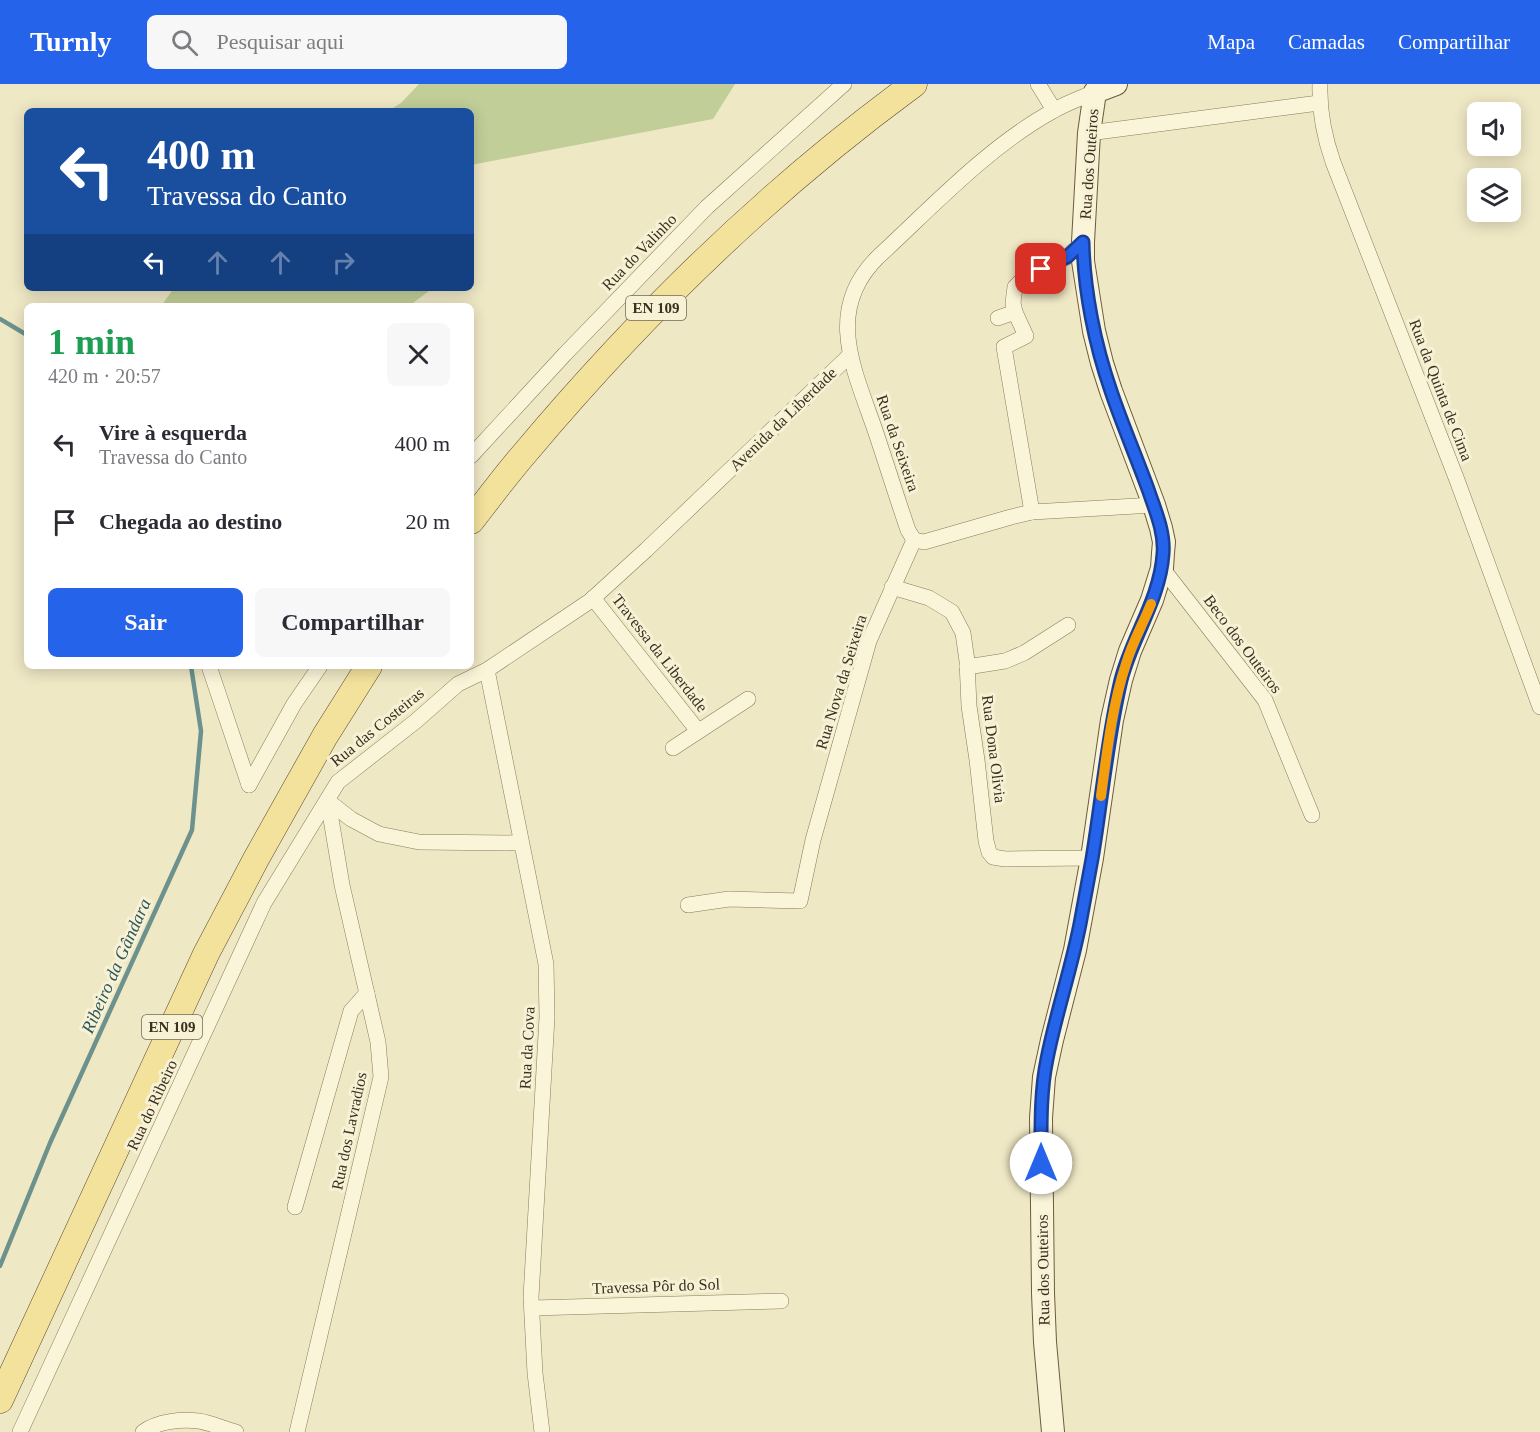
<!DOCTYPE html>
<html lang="pt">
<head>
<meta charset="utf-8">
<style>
	:root { --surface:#fff; --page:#f7f7f7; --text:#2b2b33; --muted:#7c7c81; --accent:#2563eb }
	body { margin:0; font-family:"Times New Roman",serif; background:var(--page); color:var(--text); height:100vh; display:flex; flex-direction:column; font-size:22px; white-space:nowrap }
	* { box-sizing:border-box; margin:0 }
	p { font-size:20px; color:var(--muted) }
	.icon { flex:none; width:33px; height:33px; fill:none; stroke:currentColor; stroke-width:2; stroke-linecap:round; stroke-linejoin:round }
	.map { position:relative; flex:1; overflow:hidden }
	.drawer { position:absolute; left:24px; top:219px; width:450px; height:366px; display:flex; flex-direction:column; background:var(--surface); border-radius:9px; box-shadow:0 3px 15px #0003 }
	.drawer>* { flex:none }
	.guide { position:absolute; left:24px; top:24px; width:450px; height:183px; border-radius:9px; box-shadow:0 3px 15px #0003; background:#1a4fa0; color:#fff; overflow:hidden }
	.tools { position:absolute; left:1467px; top:18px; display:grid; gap:12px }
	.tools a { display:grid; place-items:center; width:54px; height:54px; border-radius:9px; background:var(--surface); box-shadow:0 3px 15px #0003; font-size:30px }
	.pin { position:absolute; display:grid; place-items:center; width:51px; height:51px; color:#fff; margin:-26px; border-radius:12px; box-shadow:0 3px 9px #0006 }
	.me { position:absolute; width:66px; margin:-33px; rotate:0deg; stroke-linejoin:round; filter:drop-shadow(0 0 4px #0008) }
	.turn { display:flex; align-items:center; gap:21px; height:126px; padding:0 24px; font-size:27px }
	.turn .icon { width:78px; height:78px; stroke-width:2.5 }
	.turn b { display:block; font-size:42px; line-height:51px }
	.lanes { display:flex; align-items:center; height:57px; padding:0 24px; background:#0003; justify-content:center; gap:30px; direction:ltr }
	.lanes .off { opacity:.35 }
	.round { display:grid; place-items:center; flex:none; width:63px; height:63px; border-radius:9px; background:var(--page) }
	.head { display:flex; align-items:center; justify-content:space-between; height:102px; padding:0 24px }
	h1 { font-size:36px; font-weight:600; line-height:45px; color:#1e9e55 }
	.cta { display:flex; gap:12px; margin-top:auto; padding:12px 24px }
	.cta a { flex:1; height:69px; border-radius:9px; background:var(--accent); color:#fff; font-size:24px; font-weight:600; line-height:69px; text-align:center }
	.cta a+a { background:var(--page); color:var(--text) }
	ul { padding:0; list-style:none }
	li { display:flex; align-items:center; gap:18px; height:78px; padding:0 24px }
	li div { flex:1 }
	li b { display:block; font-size:22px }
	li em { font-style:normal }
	header { display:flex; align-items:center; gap:36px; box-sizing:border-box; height:84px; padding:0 30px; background:var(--accent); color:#fff }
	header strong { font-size:28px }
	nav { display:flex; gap:33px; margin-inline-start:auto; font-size:21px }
	.search { width:420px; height:54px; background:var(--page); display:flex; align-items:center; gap:15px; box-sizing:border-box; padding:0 21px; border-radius:9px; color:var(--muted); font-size:22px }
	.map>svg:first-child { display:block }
	.green { fill:#c1ce98 }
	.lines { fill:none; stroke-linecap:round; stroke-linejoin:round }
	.stream { stroke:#6d928d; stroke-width:4.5 }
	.street-casing { stroke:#8b7a5a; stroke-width:16 }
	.secondary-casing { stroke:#6d5b3d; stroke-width:24 }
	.primary-casing { stroke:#59472f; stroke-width:27 }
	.street { stroke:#faf4d9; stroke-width:15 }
	.secondary { stroke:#faf4d9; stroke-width:22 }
	.primary { stroke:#f3e29c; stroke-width:26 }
	.route-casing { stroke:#184099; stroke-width:15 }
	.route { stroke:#2563eb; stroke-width:10 }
	.slow { stroke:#f59e0b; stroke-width:10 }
	.labels { text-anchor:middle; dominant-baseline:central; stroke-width:6; stroke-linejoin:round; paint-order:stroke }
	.shield { fill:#f7f1d5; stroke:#736a56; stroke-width:1.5 }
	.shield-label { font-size:15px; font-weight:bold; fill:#3b301f }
	.street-label { font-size:16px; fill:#3b301f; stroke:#f7f1d5 }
	.water-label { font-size:18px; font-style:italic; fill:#2e585b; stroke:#f7f1d5 }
</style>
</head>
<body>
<header>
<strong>Turnly</strong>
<div class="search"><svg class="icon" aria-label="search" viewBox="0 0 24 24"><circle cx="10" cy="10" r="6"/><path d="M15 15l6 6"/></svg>Pesquisar aqui</div>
<nav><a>Mapa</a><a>Camadas</a><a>Compartilhar</a></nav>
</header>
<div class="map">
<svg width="1540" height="1348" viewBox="0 0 1540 1348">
	<rect width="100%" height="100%" fill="#efe8c5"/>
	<g class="green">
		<path d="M 419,0 L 735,0 L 713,35 L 471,81 L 471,27 L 388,27 L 401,19 Z"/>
		<path d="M 174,204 L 433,204 L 409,222 L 161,222 Z"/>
	</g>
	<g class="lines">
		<g class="stream">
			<path d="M 0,235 L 27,251"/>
			<path d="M 0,1182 L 50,1059 L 192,746 L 201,647 L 191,582"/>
		</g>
		<g class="street-casing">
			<g id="street">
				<path d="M 1038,0 L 1054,26"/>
				<path d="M 1320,0 C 1319,28 1324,52 1333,78 L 1457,396 L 1540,623"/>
				<path d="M 1089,49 L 1319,19"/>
				<path d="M 1015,228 L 1026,252 L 1004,263 L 1032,428"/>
				<path d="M 998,234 L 1015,228 L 1013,219 L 1015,203 L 1025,193 L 1067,173 L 1083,158"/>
				<path d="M 471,372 L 565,270 L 707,123 L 844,0"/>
				<path d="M 914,456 L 908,446 C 897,414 887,382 876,349 C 855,287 823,227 878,173 C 932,123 989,62 1053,27 C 1066,19 1081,14 1095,8"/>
				<path d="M 914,456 L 924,458 L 1011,433 L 1032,428 L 1154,421"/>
				<path d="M 1162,484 L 1265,616 L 1312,731"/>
				<path d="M 892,503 L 929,514 L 952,528 L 963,549 L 967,577 L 969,622 L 977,676 L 986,757 L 989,768 L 993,773 L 1005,775 L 1092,774"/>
				<path d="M 593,514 L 698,647"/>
				<path d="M 209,582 L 249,701"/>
				<path d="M 967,583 L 1005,577 L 1024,569 L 1068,541"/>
				<path d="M 487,586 L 546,880 L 547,933 L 531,1213 L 535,1289 L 542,1348"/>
				<path d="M 673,664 L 748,615"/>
				<path d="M 249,701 L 294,620 L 320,582"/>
				<path d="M 328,717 L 351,735 L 379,750 L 419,758 L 521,759"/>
				<path d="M 688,821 L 729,815 L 800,817 L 813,756 L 869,557 L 914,456"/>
				<path d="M 295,1123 L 351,927 L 367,909"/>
				<path d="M 532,1224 L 781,1217"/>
				<path d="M 20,1348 L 264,819 L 338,698 L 416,637 L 458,600 L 487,586 L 590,517 L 646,466 L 849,272"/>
				<path d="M 143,1348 C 158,1337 181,1335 199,1337 C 211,1339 224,1345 236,1348"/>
				<path d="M 297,1348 L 381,993 L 378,958 L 342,801 L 328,717"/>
			</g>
		</g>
		<g class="secondary-casing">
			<path id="secondary" d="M 1053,1348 L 1045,1258 L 1043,1209 L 1041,1034 L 1044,993 L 1052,956 L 1075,866 L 1092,774 L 1112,636 L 1121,596 L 1130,567 L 1152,516 L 1162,484 L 1163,469 L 1164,458 L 1161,444 L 1154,421 L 1111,307 L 1102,279 L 1094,247 L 1083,177 L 1083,158 L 1089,49 L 1095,8 L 1116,0"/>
		</g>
		<g class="primary-casing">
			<g id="primary">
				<path d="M 471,437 C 489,414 506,391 525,369 C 640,232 769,106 914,0"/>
				<path d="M 0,1316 L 206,870 L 256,775 L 325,652 L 369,582"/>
			</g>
		</g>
		<use href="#street" class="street"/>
		<use href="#secondary" class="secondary"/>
		<use href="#primary" class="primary"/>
	</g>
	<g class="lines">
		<g class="route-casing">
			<path id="route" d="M 1041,1079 C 1041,1044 1040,1009 1047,975 C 1056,929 1071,886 1080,840 C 1084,818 1088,796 1092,775 C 1102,715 1107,655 1121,596 C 1132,553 1160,515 1163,470 C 1165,448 1155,426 1148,405 C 1136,372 1122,340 1111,307 C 1095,261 1084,207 1083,158 L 1067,173 L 1041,185"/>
		</g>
		<use href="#route" class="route"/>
		<path class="slow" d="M 1101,712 C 1107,668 1112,622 1126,580 C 1132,559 1143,540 1151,520"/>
	</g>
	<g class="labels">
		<g class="shield">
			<rect x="626" y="212" width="60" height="24" rx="4.5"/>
			<rect x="142" y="931" width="60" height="24" rx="4.5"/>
		</g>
		<g class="shield-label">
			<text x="656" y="224">EN 109</text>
			<text x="172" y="943">EN 109</text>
		</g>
		<g class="street-label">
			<text transform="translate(1089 80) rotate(-86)">Rua dos Outeiros</text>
			<text transform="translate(639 168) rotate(-46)">Rua do Valinho</text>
			<text transform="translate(1441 306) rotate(69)">Rua da Quinta de Cima</text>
			<text transform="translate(783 335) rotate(-44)">Avenida da Liberdade</text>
			<text transform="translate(898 359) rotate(71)">Rua da Seixeira</text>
			<text transform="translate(1243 560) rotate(53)">Beco dos Outeiros</text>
			<text transform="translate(660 569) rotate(52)">Travessa da Liberdade</text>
			<text transform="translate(841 598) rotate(-73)">Rua Nova da Seixeira</text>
			<text transform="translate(377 643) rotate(-39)">Rua das Costeiras</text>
			<text transform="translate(994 665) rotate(83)">Rua Dona Olivia</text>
			<text transform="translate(527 964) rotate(-87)">Rua da Cova</text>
			<text transform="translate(152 1021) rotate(-65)">Rua do Ribeiro</text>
			<text transform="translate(349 1047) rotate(-78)">Rua dos Lavradios</text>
			<text transform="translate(1043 1186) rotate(-91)">Rua dos Outeiros</text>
			<text transform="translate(656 1202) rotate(-2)">Travessa Pôr do Sol</text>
		</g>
		<g class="water-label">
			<text transform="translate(116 882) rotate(-66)">Ribeiro da Gândara</text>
		</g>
	</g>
</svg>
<div class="tools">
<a><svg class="icon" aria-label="sound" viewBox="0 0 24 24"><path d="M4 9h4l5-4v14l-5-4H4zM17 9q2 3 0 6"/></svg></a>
<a><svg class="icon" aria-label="layers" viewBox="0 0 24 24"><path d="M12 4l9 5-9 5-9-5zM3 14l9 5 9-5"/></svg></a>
</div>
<div class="pin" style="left:1041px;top:185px;background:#d93025"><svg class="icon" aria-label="arrive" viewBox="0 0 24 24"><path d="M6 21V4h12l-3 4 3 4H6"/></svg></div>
<svg class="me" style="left:1041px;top:1079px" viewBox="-20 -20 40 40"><circle r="19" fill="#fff"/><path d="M0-13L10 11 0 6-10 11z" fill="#2563eb"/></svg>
<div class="guide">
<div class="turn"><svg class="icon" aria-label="left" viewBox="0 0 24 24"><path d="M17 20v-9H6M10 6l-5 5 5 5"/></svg><div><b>400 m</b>Travessa do Canto</div></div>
<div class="lanes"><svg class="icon" aria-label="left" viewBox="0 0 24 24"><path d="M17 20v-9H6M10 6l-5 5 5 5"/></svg><svg class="icon off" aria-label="ahead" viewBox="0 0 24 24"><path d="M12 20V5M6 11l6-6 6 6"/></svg><svg class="icon off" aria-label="ahead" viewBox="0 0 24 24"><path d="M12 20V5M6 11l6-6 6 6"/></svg><svg class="icon off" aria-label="right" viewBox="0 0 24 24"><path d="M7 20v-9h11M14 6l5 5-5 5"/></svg></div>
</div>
<section class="drawer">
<div class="head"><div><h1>1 min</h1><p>420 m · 20:57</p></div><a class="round"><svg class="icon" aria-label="close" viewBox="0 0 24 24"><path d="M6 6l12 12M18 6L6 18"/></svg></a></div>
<ul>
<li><svg class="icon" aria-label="left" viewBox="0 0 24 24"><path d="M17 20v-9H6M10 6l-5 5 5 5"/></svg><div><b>Vire à esquerda</b><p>Travessa do Canto</p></div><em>400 m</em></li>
<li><svg class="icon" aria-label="arrive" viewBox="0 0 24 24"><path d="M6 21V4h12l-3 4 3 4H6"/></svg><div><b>Chegada ao destino</b></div><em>20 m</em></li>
</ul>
<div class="cta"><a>Sair</a><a>Compartilhar</a></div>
</section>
</div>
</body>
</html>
